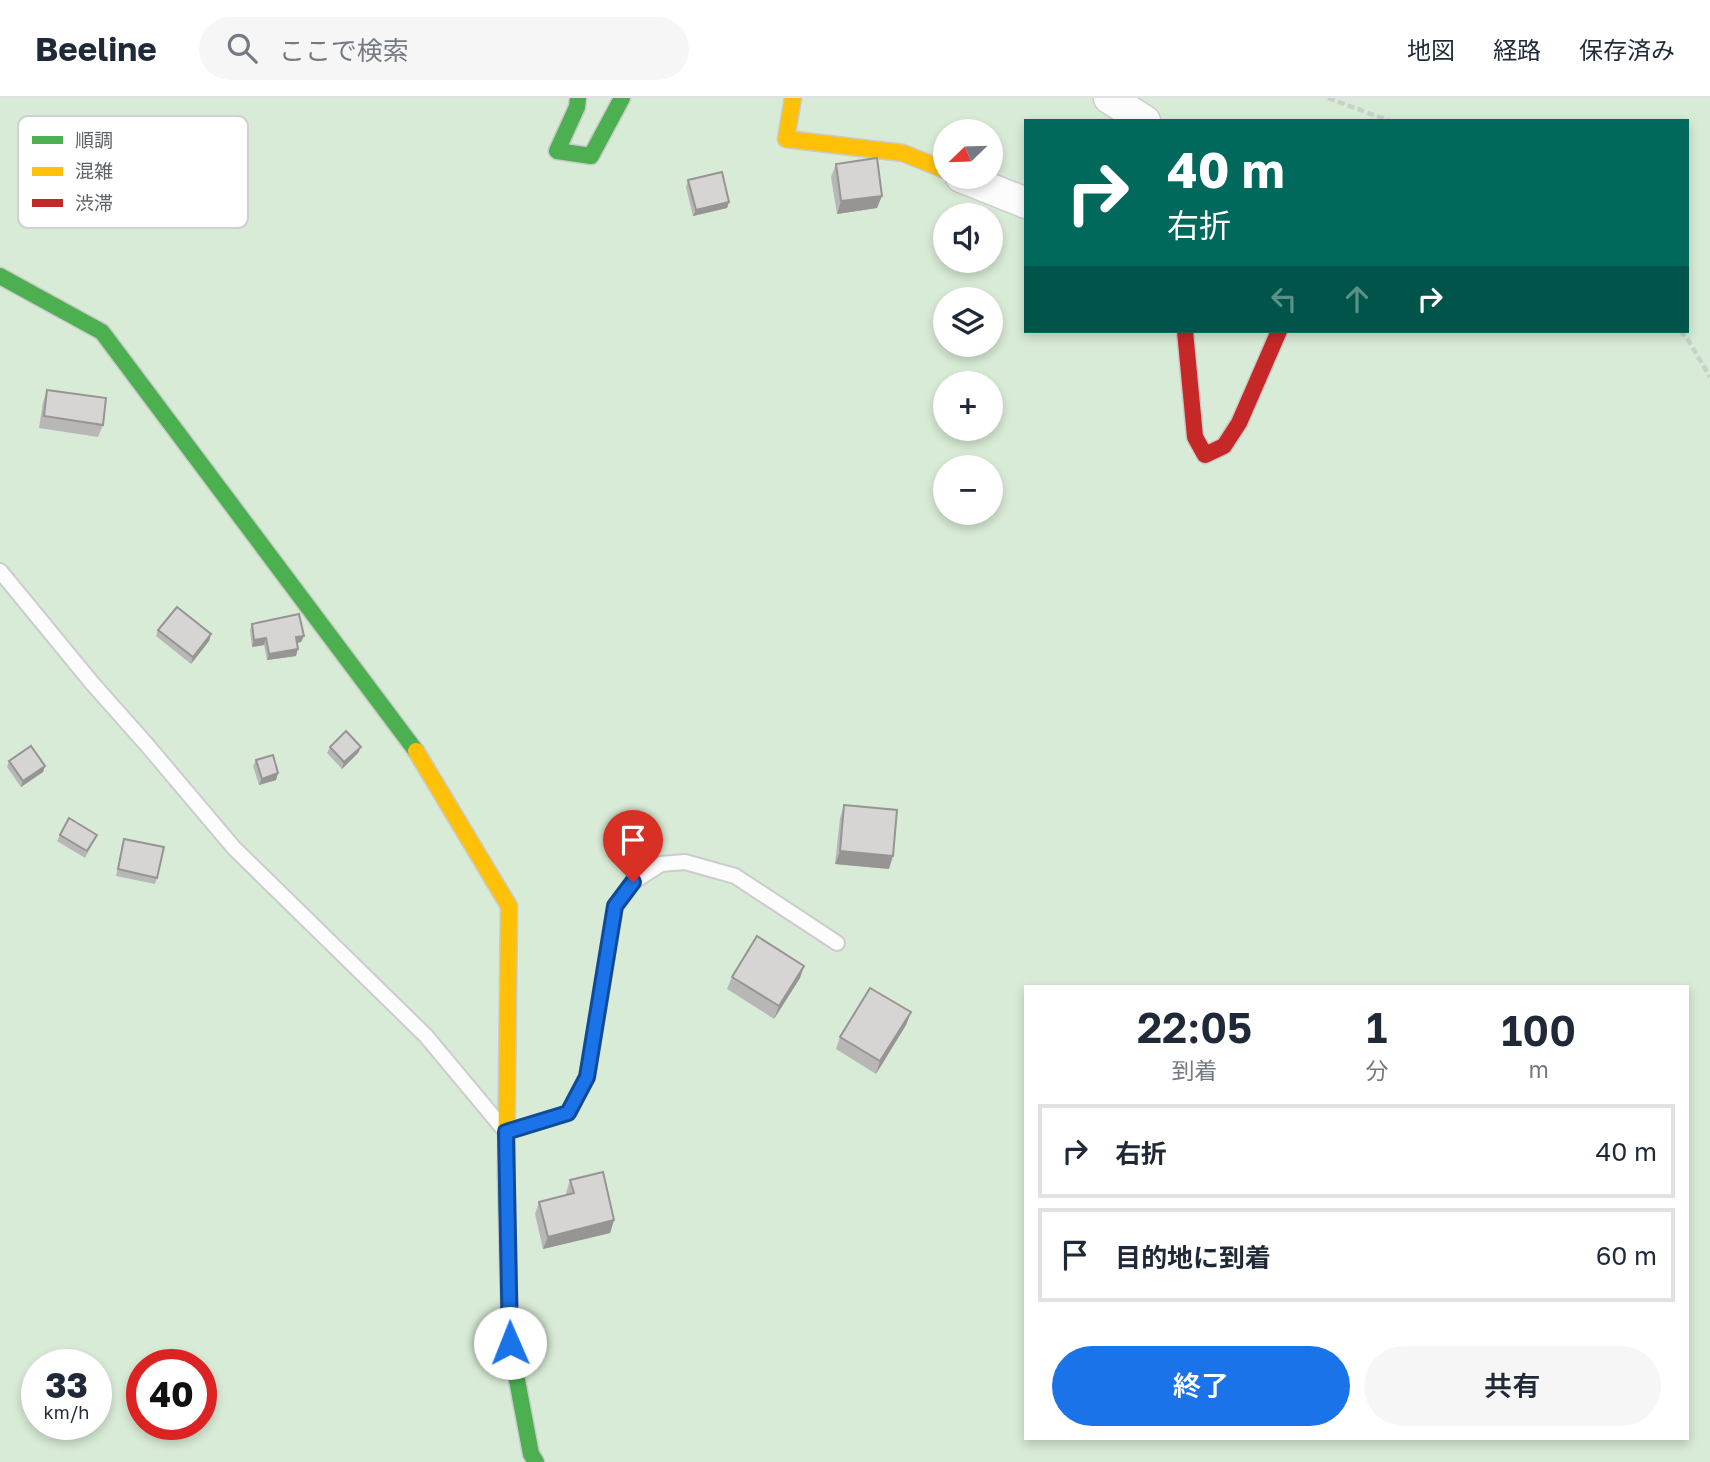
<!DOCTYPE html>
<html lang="ja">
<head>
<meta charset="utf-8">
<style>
	:root { --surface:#fff; --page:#f6f6f7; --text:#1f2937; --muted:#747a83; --line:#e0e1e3; --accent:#1a73e8 }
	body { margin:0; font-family:"Golos Text","Noto Sans JP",sans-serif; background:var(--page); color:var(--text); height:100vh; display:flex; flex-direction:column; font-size:26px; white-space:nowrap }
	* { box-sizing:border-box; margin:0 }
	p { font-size:23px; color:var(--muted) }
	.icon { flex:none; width:38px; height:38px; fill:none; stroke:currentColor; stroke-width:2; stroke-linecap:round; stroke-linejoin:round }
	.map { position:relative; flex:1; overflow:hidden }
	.sheet { position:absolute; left:1024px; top:887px; width:665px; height:455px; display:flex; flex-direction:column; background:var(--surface); border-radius:0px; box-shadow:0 4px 10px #0003 }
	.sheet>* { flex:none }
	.top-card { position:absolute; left:1024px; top:21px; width:665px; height:214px; border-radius:0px; box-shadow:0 4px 10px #0003; background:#00695c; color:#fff; overflow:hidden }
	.needle { width:46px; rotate:247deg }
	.controls { position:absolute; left:933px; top:21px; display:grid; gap:14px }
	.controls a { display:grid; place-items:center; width:70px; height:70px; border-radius:50%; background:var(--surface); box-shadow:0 4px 10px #0003; font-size:35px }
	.speed { position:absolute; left:21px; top:1251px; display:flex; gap:14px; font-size:35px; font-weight:700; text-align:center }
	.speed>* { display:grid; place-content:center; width:91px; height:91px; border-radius:50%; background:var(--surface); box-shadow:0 4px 10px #0003; line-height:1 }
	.speed small { font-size:18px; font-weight:400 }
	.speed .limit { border:10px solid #d22; background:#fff; color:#111 }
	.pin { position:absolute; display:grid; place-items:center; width:60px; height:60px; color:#fff; margin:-72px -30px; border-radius:50% 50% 50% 0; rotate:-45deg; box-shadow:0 0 7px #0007 }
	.pin .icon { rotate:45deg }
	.me { position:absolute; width:77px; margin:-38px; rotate:359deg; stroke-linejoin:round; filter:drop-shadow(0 0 5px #0008) }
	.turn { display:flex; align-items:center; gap:24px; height:147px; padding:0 28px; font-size:32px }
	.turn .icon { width:91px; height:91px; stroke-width:2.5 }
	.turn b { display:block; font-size:49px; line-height:60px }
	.lanes { display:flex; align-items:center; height:66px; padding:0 28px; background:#0003; justify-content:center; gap:35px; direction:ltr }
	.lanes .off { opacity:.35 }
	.eta { display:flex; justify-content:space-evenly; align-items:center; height:119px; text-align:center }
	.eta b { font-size:42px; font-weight:600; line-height:49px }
	.action { display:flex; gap:14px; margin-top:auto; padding:14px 28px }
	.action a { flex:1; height:80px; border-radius:42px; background:var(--accent); color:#fff; font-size:28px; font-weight:600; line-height:80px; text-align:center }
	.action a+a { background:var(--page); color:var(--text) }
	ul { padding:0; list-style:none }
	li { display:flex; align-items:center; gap:21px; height:94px; margin:0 14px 10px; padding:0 14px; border:4px solid var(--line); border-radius:0px }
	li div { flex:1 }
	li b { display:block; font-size:26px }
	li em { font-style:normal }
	header { display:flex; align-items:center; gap:42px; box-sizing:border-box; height:98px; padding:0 35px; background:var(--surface); border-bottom:2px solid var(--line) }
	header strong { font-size:33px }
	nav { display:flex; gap:38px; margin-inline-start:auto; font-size:24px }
	.search { width:490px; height:63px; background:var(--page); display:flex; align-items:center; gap:18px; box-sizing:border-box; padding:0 24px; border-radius:38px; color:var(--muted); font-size:26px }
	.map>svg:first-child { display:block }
	.green { fill:#d8ebd6; fill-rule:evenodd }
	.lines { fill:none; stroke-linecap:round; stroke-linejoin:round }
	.lane-casing { stroke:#cbcccc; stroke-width:18 }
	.street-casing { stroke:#cbcccc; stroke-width:33 }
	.fast-casing { stroke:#cacacb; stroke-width:19 }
	.slow-casing { stroke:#cacacb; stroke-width:19 }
	.jam-casing { stroke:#cacacb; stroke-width:19 }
	.path { stroke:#cacfcc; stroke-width:4.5; stroke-dasharray:7 3.5; stroke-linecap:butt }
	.lane { stroke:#fdfcfc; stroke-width:14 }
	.street { stroke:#fdfcfc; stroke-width:30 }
	.fast { stroke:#4caf50; stroke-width:16 }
	.slow { stroke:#ffc107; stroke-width:16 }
	.jam { stroke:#c62828; stroke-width:16 }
	.wall { fill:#b8b7b5 }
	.shaded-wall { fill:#969594 }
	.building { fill:#d6d5d3; stroke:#969594; stroke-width:2 }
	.route-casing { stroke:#114b97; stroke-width:18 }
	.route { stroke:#1a73e8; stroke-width:12 }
	.key { fill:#fff; stroke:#cfd0d2; stroke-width:2 }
	.key-label { font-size:19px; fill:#5f6368 }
</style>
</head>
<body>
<header>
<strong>Beeline</strong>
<div class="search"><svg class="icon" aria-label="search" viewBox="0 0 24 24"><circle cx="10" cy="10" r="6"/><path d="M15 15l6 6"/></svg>ここで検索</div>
<nav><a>地図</a><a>経路</a><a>保存済み</a></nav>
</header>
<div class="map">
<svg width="1710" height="1364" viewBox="0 0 1710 1364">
	<rect width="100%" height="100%" fill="#efeeea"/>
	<path class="green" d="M 0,0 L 1710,0 L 1710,1364 L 0,1364 ZM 1026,23 L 1687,23 L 1687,233 L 1026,233 ZM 945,33 L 990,33 L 990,79 L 945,79 ZM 945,117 L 990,117 L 990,163 L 945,163 ZM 945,201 L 990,201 L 990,247 L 945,247 ZM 945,285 L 990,285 L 990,331 L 945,331 ZM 945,369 L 990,369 L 990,415 L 945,415 ZM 1026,889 L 1687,889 L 1687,1340 L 1026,1340 ZM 37,1267 L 96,1267 L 96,1326 L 37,1326 ZM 142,1267 L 201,1267 L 201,1326 L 142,1326 Z"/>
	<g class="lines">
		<g class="lane-casing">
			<path id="lane" d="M 0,473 L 92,585 L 147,647 L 234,750 L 426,938 L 506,1034 L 568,1015 L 587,979 L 615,808 L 633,784 L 661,766 L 685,764 L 735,778 L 837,845"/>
		</g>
		<g class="street-casing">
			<g id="street">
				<path d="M 1109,0 L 1145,23"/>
				<path d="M 961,79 L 1026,105"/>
			</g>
		</g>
		<g class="fast-casing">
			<g id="fast">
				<path d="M 578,0 L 577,9 L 557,53 L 591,58 L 622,0"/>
				<path d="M 0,178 L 102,234 L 416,653"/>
				<path d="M 506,1079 L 510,1245 L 531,1356 L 536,1364"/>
			</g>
		</g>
		<g class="slow-casing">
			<g id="slow">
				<path d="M 793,0 L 786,41 L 903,55 L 945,72"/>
				<path d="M 416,653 L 509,808 L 506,1079"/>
			</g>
		</g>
		<g class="jam-casing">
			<path id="jam" d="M 1185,233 L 1195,339 L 1205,357 L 1224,348 L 1239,325 L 1279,233"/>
		</g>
		<g class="path">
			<path d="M 1328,0 L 1390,23"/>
			<path d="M 1680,233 L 1687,240 L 1710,279"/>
		</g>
		<use href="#lane" class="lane"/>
		<use href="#street" class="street"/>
		<use href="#fast" class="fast"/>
		<use href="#slow" class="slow"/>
		<use href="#jam" class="jam"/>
	</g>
	<g class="wall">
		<path d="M 836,66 L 877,110 L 837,116 L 831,79 Z"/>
		<path d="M 688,82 L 729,104 L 727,110 L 693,118 L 686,89 Z"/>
		<path d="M 47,292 L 103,327 L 98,339 L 39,330 L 43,304 Z"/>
		<path d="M 252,526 L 304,538 L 301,544 L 297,545 L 296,558 L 267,562 L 264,547 L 252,549 L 250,532 Z"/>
		<path d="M 158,532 L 211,536 L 209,543 L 191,566 L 156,538 Z"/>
		<path d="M 330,649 L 361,649 L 358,655 L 342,671 L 327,655 Z"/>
		<path d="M 256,662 L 278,675 L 276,682 L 259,687 L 253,668 Z"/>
		<path d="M 9,663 L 45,668 L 43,674 L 21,689 L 7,669 Z"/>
		<path d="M 844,707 L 889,771 L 835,766 L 840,720 Z"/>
		<path d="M 60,737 L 97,737 L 85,760 L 57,743 Z"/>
		<path d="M 124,741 L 157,780 L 155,786 L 116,778 Z"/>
		<path d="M 732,879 L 800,880 L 774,921 L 727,891 Z"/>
		<path d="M 911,914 L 906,927 L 876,976 L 836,951 L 840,939 Z"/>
		<path d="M 570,1082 L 614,1122 L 610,1135 L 543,1151 L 535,1116 L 539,1104 L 567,1097 L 566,1095 Z"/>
	</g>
	<g class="shaded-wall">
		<path d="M 882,98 L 877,110 L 837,116 L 841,103 Z"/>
		<path d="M 729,104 L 727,110 L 693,118 L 696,112 Z"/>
		<path d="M 211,536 L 209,543 L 191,566 L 193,559 Z"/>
		<path d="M 304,538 L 301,544 L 294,545 L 296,539 Z"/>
		<path d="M 266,540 L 264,547 L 252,549 L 254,542 Z"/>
		<path d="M 298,551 L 296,558 L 267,562 L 269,556 Z"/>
		<path d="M 361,649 L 358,655 L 342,671 L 344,664 Z"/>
		<path d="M 45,668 L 43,674 L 21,689 L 23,683 Z"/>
		<path d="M 278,675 L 276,682 L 259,687 L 262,681 Z"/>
		<path d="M 840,753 L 893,758 L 889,771 L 835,766 Z"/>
		<path d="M 804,868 L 800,880 L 774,921 L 779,908 Z"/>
		<path d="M 911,914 L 906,927 L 876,976 L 880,963 Z"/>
		<path d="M 614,1122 L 610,1135 L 543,1151 L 548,1139 Z"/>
	</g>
	<g class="building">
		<path d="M 877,60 L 882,98 L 841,103 L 836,66 Z"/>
		<path d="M 722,74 L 729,104 L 696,112 L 688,82 Z"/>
		<path d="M 47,292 L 106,300 L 103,327 L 44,318 Z"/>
		<path d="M 177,509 L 211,536 L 193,559 L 158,532 Z"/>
		<path d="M 299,516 L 304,538 L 296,539 L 298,551 L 269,556 L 266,540 L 254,542 L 252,526 Z"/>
		<path d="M 346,633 L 361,649 L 344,664 L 330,649 Z"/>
		<path d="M 31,648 L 45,668 L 23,683 L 9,663 Z"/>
		<path d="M 273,657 L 278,675 L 262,681 L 256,662 Z"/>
		<path d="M 844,707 L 897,712 L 893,758 L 840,753 Z"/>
		<path d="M 69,720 L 97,737 L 87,753 L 60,737 Z"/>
		<path d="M 124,741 L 164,749 L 157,780 L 118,771 Z"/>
		<path d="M 757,838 L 804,868 L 779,908 L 732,879 Z"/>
		<path d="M 870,890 L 911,914 L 880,963 L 840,939 Z"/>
		<path d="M 603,1074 L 614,1122 L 548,1139 L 539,1104 L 574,1095 L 570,1082 Z"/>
	</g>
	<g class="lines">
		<g class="route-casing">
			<path id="route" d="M 510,1245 L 506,1034 L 568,1015 L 587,979 L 615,808 L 633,784"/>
		</g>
		<use href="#route" class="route"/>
	</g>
	<rect x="18" y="18" width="230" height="112" rx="10" class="key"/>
	<rect x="32" y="38" width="31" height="8" fill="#4caf50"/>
	<rect x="32" y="69" width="31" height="9" fill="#ffc107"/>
	<rect x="32" y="101" width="31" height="8" fill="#c62828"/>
	<g class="key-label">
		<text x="75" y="49">順調</text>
		<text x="75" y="80">混雑</text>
		<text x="75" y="112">渋滞</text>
	</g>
</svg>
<div class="controls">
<a><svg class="needle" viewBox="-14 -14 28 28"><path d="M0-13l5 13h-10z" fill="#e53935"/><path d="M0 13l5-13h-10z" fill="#747a83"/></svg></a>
<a><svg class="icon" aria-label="sound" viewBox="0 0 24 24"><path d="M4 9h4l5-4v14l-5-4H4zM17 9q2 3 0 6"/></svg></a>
<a><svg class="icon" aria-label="layers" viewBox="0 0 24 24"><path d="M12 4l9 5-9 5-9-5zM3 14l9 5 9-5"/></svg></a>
<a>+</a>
<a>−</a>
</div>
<div class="speed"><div>33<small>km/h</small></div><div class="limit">40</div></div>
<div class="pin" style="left:633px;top:784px;background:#d93025"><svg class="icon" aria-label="arrive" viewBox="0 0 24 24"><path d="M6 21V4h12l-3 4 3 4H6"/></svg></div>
<svg class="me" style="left:510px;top:1245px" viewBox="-20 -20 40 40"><circle r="19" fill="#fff"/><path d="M0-13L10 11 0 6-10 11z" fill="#1a73e8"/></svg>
<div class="top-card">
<div class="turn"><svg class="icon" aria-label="right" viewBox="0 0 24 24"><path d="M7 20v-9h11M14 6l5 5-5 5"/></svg><div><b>40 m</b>右折</div></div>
<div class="lanes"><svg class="icon off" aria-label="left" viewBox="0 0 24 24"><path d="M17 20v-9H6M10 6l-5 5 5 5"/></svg><svg class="icon off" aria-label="ahead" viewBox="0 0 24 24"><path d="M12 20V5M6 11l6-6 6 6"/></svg><svg class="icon" aria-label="right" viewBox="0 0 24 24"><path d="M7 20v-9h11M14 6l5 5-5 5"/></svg></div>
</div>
<section class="sheet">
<div class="eta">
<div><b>22:05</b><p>到着</p></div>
<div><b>1</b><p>分</p></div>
<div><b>100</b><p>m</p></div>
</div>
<ul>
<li><svg class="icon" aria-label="right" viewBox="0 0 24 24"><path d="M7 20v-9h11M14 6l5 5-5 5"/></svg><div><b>右折</b></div><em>40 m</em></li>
<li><svg class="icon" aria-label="arrive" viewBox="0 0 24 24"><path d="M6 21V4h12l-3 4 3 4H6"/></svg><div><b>目的地に到着</b></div><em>60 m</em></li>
</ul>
<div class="action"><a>終了</a><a>共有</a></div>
</section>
</div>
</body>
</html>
